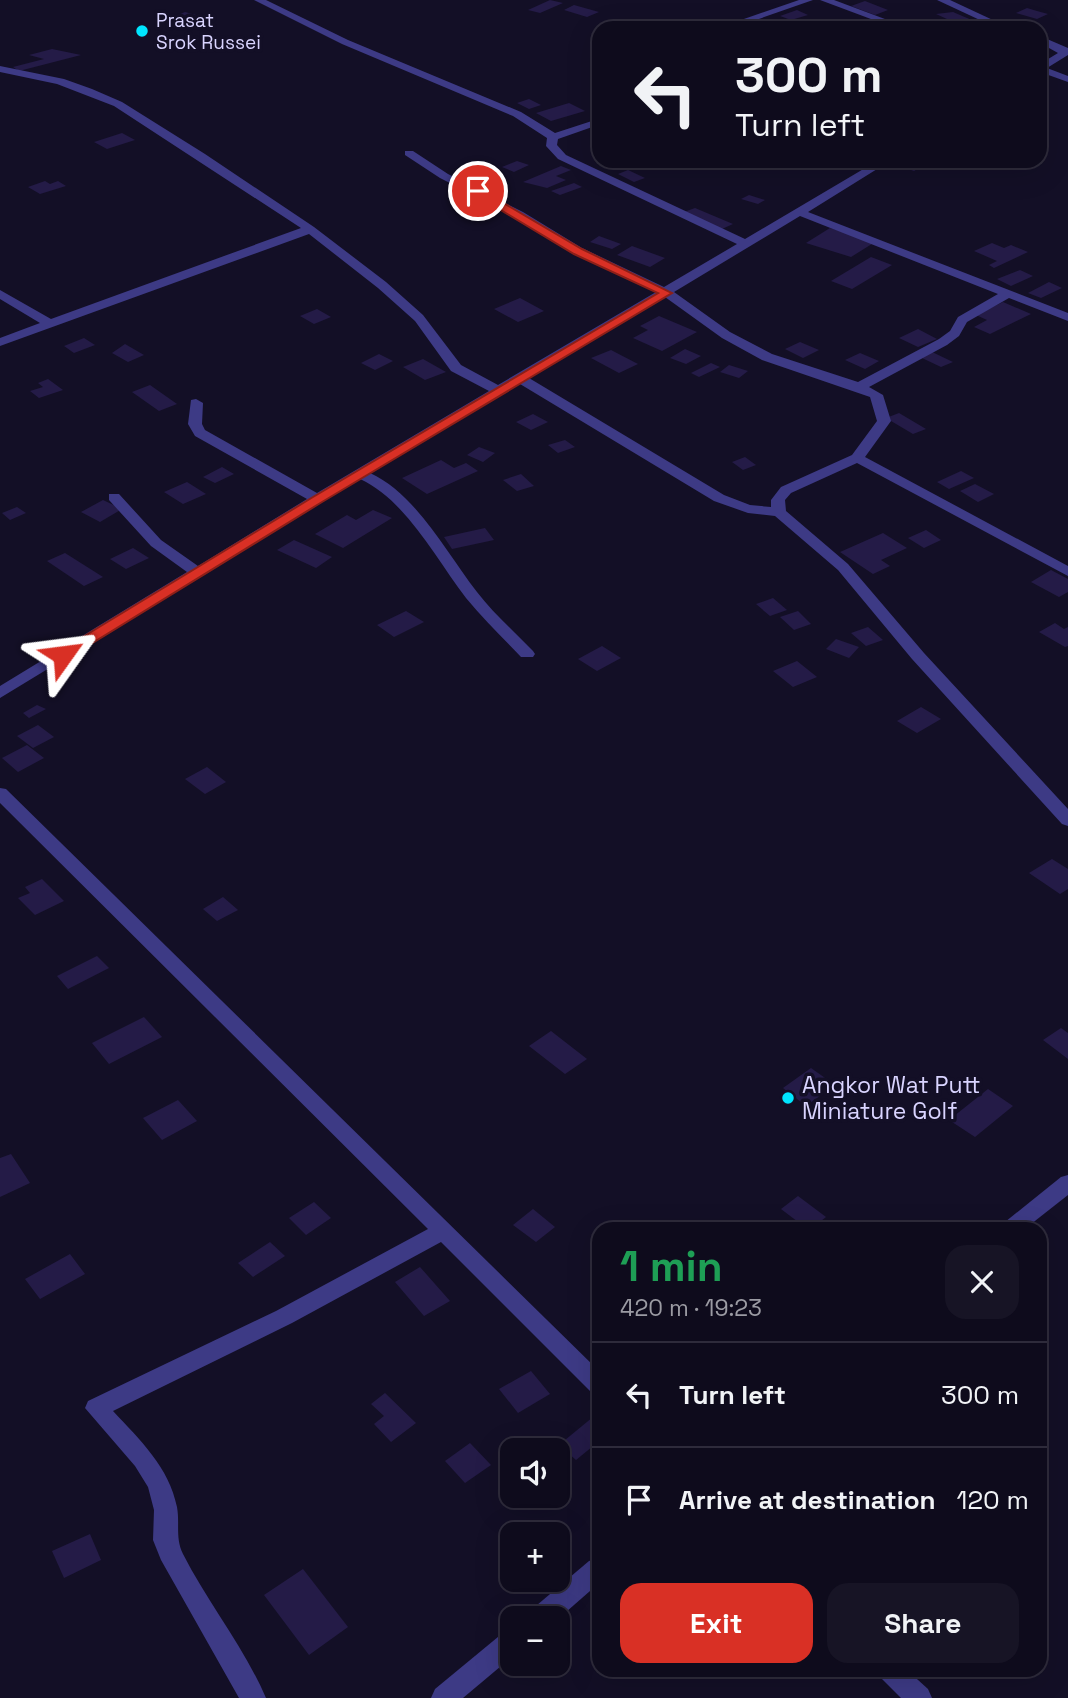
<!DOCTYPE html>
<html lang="en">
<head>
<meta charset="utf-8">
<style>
	:root { --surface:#0e0b1c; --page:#171425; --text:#f1f3f6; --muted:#9b9ba3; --line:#2e2b3b; --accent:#d93025 }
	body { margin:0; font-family:"Space Grotesk",sans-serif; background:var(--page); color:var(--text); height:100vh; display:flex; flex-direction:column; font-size:26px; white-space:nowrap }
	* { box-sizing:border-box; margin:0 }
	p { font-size:23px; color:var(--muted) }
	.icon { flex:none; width:38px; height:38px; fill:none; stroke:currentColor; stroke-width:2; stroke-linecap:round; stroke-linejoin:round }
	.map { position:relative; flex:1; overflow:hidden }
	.drawer { position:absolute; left:592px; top:1222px; width:455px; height:455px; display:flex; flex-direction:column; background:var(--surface); border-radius:21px; box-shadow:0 7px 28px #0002,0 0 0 2px var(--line) }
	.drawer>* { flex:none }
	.hud { position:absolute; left:592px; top:21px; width:455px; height:147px; border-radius:21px; box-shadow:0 7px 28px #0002,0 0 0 2px var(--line); background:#0e0b1c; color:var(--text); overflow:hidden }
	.fabs { position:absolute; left:500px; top:1438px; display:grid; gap:14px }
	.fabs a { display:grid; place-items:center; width:70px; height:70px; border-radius:14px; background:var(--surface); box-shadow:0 7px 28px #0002,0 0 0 2px var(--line); font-size:35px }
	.pin { position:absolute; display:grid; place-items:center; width:60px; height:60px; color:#fff; margin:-30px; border:4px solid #fff; border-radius:50%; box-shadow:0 2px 7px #0007 }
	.me { position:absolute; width:77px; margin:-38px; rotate:59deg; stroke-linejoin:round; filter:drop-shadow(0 0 5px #0008) }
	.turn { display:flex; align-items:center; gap:24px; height:147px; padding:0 28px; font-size:32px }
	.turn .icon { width:91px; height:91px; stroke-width:2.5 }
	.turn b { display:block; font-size:49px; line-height:60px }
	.round { display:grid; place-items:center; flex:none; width:74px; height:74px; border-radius:21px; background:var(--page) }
	.overview { display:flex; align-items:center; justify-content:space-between; height:119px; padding:0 28px }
	h1 { font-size:42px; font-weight:700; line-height:52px; color:#1e9e55 }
	.primary-button { display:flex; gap:14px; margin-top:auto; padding:14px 28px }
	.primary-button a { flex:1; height:80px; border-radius:21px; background:var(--accent); color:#fff; font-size:28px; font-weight:700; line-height:80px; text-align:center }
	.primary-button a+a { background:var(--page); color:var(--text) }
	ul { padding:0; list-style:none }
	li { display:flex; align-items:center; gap:21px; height:105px; padding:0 28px; border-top:2px solid var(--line) }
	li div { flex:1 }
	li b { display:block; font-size:26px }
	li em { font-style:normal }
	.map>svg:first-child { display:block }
	.building { fill:#241b47 }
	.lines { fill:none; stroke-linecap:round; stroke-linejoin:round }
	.minor { fill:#3d3a85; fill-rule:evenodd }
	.route { fill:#d93025; stroke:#8d1f18; stroke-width:2 }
	.poi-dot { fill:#00e5ff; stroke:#130f26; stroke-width:2.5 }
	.labels { text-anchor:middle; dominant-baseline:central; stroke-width:7; stroke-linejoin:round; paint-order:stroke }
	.far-poi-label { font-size:19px; fill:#d9d4ff; stroke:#130f26; text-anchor:start }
	.poi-label { font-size:23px; fill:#d9d4ff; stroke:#130f26; text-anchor:start }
</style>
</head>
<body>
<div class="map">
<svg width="1068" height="1698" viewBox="0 0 1068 1698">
	<rect width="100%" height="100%" fill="#130f26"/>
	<g class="building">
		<path d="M 550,0 L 563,3 L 540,13 L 528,10 Z"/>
		<path d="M 865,1 L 888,10 L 875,15 L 851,6 Z"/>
		<path d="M 574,5 L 599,12 L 587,17 L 564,10 Z"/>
		<path d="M 1027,8 L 1037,11 L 1048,14 L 1037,19 L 1016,13 Z"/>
		<path d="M 797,10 L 808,15 L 791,20 L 780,16 Z"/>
		<path d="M 185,12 L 200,16 L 181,25 L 165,20 Z"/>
		<path d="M 953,12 L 974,21 L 960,25 L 936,14 Z"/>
		<path d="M 52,49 L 81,55 L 19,71 L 13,67 L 44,59 L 29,55 Z"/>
		<path d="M 529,99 L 541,105 L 529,109 L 517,103 Z"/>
		<path d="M 569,103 L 585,111 L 551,121 L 536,113 Z"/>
		<path d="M 122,133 L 135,140 L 107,149 L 94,142 Z"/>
		<path d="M 517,161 L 529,165 L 514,172 L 502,167 Z"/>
		<path d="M 905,161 L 942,161 L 932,167 L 925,164 L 914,171 L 897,165 Z"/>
		<path d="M 561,166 L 571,170 L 556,176 L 566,180 L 547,188 L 523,182 Z"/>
		<path d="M 628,170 L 645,178 L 634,182 L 618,174 Z"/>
		<path d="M 45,181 L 50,184 L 58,181 L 66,186 L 40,194 L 28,187 Z"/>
		<path d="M 574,183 L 582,187 L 560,195 L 551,191 Z"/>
		<path d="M 749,195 L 765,200 L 758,204 L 741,199 Z"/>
		<path d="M 695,208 L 733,224 L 722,229 L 684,212 Z"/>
		<path d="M 830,228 L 875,242 L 851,257 L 806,243 Z"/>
		<path d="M 599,236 L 621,244 L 612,249 L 590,242 Z"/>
		<path d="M 992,243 L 1004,248 L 1011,245 L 1028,252 L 994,268 L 989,265 L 997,261 L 974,251 Z"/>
		<path d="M 632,246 L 665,258 L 650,267 L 617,255 Z"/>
		<path d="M 871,257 L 892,265 L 852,289 L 831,281 Z"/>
		<path d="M 1020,270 L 1033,276 L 1011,286 L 997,279 Z"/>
		<path d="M 1049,282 L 1062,288 L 1041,298 L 1028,293 Z"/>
		<path d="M 520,298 L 544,311 L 518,322 L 494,309 Z"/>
		<path d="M 1003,302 L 1031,314 L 990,334 L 974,327 L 987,320 L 976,315 Z"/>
		<path d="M 317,309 L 331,317 L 314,324 L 300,316 Z"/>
		<path d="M 659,316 L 697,332 L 662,351 L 633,338 L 648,330 L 640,326 Z"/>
		<path d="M 918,329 L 937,339 L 918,347 L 899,338 Z"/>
		<path d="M 84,338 L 95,345 L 74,353 L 64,346 Z"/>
		<path d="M 800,342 L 819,350 L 803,358 L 785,349 Z"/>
		<path d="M 125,344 L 144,355 L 128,362 L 112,353 Z"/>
		<path d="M 685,349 L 701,356 L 686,364 L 670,358 Z"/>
		<path d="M 611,350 L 638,364 L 619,373 L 591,358 Z"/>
		<path d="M 930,351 L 953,362 L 941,367 L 922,358 Z"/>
		<path d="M 860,353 L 879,361 L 865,369 L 845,360 Z"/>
		<path d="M 379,354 L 393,361 L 375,370 L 361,363 Z"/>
		<path d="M 423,359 L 446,372 L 425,380 L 403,367 Z"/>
		<path d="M 711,363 L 720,367 L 699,377 L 691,373 Z"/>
		<path d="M 729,365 L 748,371 L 739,378 L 720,372 Z"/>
		<path d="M 48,379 L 63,390 L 39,398 L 30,391 L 43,387 L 38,383 Z"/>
		<path d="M 150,385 L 177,404 L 159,411 L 132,392 Z"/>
		<path d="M 899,413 L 926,429 L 913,434 L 886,418 Z"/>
		<path d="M 533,414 L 548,422 L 531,430 L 516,422 Z"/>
		<path d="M 565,440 L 575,447 L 558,453 L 548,445 Z"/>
		<path d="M 479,447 L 495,453 L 483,462 L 467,455 Z"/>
		<path d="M 745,457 L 756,465 L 743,470 L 732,462 Z"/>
		<path d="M 441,460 L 454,468 L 466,463 L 478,471 L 427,494 L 402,478 Z"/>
		<path d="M 222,467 L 234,474 L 215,483 L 203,477 Z"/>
		<path d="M 961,471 L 974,478 L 949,489 L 937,482 Z"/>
		<path d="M 521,474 L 534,486 L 517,491 L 503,480 Z"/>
		<path d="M 187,482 L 206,494 L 183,504 L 164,492 Z"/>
		<path d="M 975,484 L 994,494 L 978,502 L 960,491 Z"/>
		<path d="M 103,500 L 122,509 L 100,522 L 81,512 Z"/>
		<path d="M 17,507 L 26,513 L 10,520 L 2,513 Z"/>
		<path d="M 373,510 L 392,518 L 343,548 L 315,534 L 347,515 L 356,520 Z"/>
		<path d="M 485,528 L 494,540 L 452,549 L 444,537 Z"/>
		<path d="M 926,530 L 941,540 L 924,548 L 908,538 Z"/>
		<path d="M 883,533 L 907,548 L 881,560 L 890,566 L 873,574 L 840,552 Z"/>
		<path d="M 294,540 L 332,557 L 316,568 L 277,550 Z"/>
		<path d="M 133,548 L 149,558 L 126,569 L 110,559 Z"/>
		<path d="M 65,553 L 103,577 L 84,586 L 47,561 Z"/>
		<path d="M 1051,570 L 1068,579 L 1068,592 L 1059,597 L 1031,582 Z"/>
		<path d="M 773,598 L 787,610 L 770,616 L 756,604 Z"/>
		<path d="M 406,611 L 424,622 L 394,637 L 377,625 Z"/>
		<path d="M 798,611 L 811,624 L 794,630 L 780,617 Z"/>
		<path d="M 1055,623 L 1064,629 L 1068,627 L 1068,646 L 1065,647 L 1039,632 Z"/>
		<path d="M 868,627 L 883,640 L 866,646 L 851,633 Z"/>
		<path d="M 836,639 L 859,647 L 849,658 L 826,649 Z"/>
		<path d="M 602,646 L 621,658 L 597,671 L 578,659 Z"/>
		<path d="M 797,661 L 817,677 L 793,687 L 773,671 Z"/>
		<path d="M 37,705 L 46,709 L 29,718 L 23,713 Z"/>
		<path d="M 921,707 L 941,719 L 917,733 L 897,721 Z"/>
		<path d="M 38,725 L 54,737 L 33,748 L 17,736 Z"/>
		<path d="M 27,745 L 44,758 L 18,772 L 2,758 Z"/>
		<path d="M 207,767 L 226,782 L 205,794 L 185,779 Z"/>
		<path d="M 1052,859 L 1068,869 L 1068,889 L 1060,894 L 1029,873 Z"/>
		<path d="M 42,879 L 64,901 L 35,915 L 18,898 L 30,893 L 25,887 Z"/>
		<path d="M 223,897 L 238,910 L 217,921 L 203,909 Z"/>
		<path d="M 97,956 L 109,968 L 68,989 L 57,976 Z"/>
		<path d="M 144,1017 L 162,1037 L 109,1064 L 92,1043 Z"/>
		<path d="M 1061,1028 L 1068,1033 L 1068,1059 L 1043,1040 Z"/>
		<path d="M 551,1031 L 587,1059 L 565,1074 L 529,1046 Z"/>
		<path d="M 811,1068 L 835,1085 L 806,1106 L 783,1088 Z"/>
		<path d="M 988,1089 L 1013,1106 L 975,1137 L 949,1120 Z"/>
		<path d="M 178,1100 L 197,1121 L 162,1140 L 143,1118 Z"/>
		<path d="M 11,1154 L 30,1183 L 0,1197 L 0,1158 Z"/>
		<path d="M 798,1196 L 826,1217 L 812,1228 L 806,1228 L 781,1209 Z"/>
		<path d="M 314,1202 L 331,1218 L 306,1235 L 289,1218 Z"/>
		<path d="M 533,1209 L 555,1227 L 536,1242 L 513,1225 Z"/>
		<path d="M 270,1242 L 285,1256 L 253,1277 L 238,1263 Z"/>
		<path d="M 70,1254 L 85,1274 L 40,1299 L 25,1279 Z"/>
		<path d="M 420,1267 L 450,1301 L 424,1316 L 395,1282 Z"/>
		<path d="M 531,1371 L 550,1394 L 518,1413 L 499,1389 Z"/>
		<path d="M 385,1393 L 416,1423 L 391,1442 L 374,1424 L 384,1416 L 371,1404 Z"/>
		<path d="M 593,1417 L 598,1423 L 598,1442 L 576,1460 L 559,1445 Z"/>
		<path d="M 470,1443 L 491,1465 L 465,1483 L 445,1461 Z"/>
		<path d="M 90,1534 L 101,1560 L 64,1578 L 52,1551 Z"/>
		<path d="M 303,1569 L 348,1627 L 309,1655 L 264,1595 Z"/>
	</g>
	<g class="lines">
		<g class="minor">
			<path d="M 254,0 L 266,0 L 348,40 L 521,112 L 555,133 L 598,119 L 598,125 L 558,139 L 557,145 L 566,155 L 745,239 L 877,161 L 890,161 L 808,212 L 1068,313 L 1068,321 L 1009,298 L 967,322 L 959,336 L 947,345 L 869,387 L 883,395 L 891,421 L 865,457 L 1068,566 L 1068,576 L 857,463 L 791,493 L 785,500 L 786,511 L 848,564 L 924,653 L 1068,809 L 1068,826 L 1062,824 L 912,659 L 838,570 L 775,516 L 748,513 L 714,501 L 520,384 L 370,473 C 416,494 446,552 477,592 C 493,613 514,631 533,651 L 535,654 L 533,657 L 521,657 C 503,638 483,619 466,598 C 436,559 406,500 360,479 L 0,698 L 0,686 L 187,572 L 151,546 L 109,500 L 109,494 L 119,494 L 161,540 L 198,566 L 307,499 L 195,436 L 188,424 L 191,400 L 196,399 L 203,403 L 202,424 L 205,430 L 317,493 L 489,391 L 451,371 L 415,321 L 378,288 L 309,234 L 0,346 L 0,338 L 40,323 L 0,299 L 0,290 L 51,319 L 301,228 L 114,106 L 57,84 L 0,72 L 0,66 L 64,79 L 92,89 L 122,102 L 205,154 L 314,227 L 386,282 L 423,315 L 461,365 L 498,385 L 656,292 L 574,254 L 515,216 L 440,178 L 405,155 L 405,151 L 413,151 L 448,174 L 523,212 L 582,248 L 664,287 L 737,244 L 558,159 L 546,146 L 547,138 L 513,116 L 342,44 ZM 800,216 L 998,294 L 958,317 L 950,331 L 939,339 L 858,382 L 772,354 L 730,332 L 674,292 ZM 665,297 L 722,338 L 762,360 L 870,397 L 877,421 L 852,455 L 781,487 L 771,500 L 771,507 L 750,505 L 724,495 L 529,378 Z"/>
			<path d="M 799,0 L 813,0 L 733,28 L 718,28 Z"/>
			<path d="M 820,0 L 834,0 L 909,28 L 895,28 Z"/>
			<path d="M 937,0 L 950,0 L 1010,28 L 997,28 Z"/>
			<path d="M 1040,36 L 1068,48 L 1068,55 L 1047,68 L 1068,76 L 1068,82 L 1040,72 L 1040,64 L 1058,53 L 1040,43 Z"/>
			<path d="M 0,788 L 6,789 L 598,1370 L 598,1394 L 590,1391 L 441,1242 L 292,1323 L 113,1411 C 140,1440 169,1467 177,1507 C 180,1524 175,1538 183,1554 C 208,1603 244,1647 266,1698 L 239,1698 L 161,1560 L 153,1540 L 154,1510 L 148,1487 L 135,1466 L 85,1408 L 88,1401 L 276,1311 L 428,1229 L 0,803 Z"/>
			<path d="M 1068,1175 L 1068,1195 L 1026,1228 L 1002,1228 L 1005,1222 L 1061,1177 Z"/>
			<path d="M 598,1558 L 598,1584 L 558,1619 L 527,1619 L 530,1611 L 589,1561 Z"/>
			<path d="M 513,1628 L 513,1656 L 463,1698 L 431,1698 L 435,1689 L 504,1632 Z"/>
			<path d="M 877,1670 L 907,1670 L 928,1689 L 932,1698 L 901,1698 L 881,1678 Z"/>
		</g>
	</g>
	<path class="route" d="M 478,188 L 582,249 L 672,293 L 322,502 L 68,658 L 58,658 L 58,652 L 313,497 L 658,293 L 574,254 L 474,194 L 473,191 Z"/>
	<g class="poi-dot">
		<circle cx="142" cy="31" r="7"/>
		<circle cx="788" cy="1098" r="7"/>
	</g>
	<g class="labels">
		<g class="far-poi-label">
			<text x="156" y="20">Prasat<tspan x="156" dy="22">Srok Russei</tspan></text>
		</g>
		<g class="poi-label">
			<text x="802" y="1085">Angkor Wat Putt<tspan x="802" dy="26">Miniature Golf</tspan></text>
		</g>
	</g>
</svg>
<div class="fabs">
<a><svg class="icon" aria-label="sound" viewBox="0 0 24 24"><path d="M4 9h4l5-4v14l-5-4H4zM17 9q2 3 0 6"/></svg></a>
<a>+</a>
<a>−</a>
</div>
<div class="pin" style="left:478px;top:191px;background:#d93025"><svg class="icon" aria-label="arrive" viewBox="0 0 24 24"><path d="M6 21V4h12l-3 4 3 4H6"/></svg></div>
<svg class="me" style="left:63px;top:655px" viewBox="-20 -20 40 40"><path d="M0-17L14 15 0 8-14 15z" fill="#d93025" stroke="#fff" stroke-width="4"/></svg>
<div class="hud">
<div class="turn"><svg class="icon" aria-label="left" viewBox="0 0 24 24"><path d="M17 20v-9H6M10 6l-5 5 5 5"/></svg><div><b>300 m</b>Turn left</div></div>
</div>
<section class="drawer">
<div class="overview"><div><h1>1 min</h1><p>420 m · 19:23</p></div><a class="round"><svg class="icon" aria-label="close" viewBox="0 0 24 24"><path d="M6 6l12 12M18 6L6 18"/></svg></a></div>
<ul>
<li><svg class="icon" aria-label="left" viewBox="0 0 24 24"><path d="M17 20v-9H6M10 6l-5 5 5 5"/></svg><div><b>Turn left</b></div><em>300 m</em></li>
<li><svg class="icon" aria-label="arrive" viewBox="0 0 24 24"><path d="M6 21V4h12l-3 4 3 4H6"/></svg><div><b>Arrive at destination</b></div><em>120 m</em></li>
</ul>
<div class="primary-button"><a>Exit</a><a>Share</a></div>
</section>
</div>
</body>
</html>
